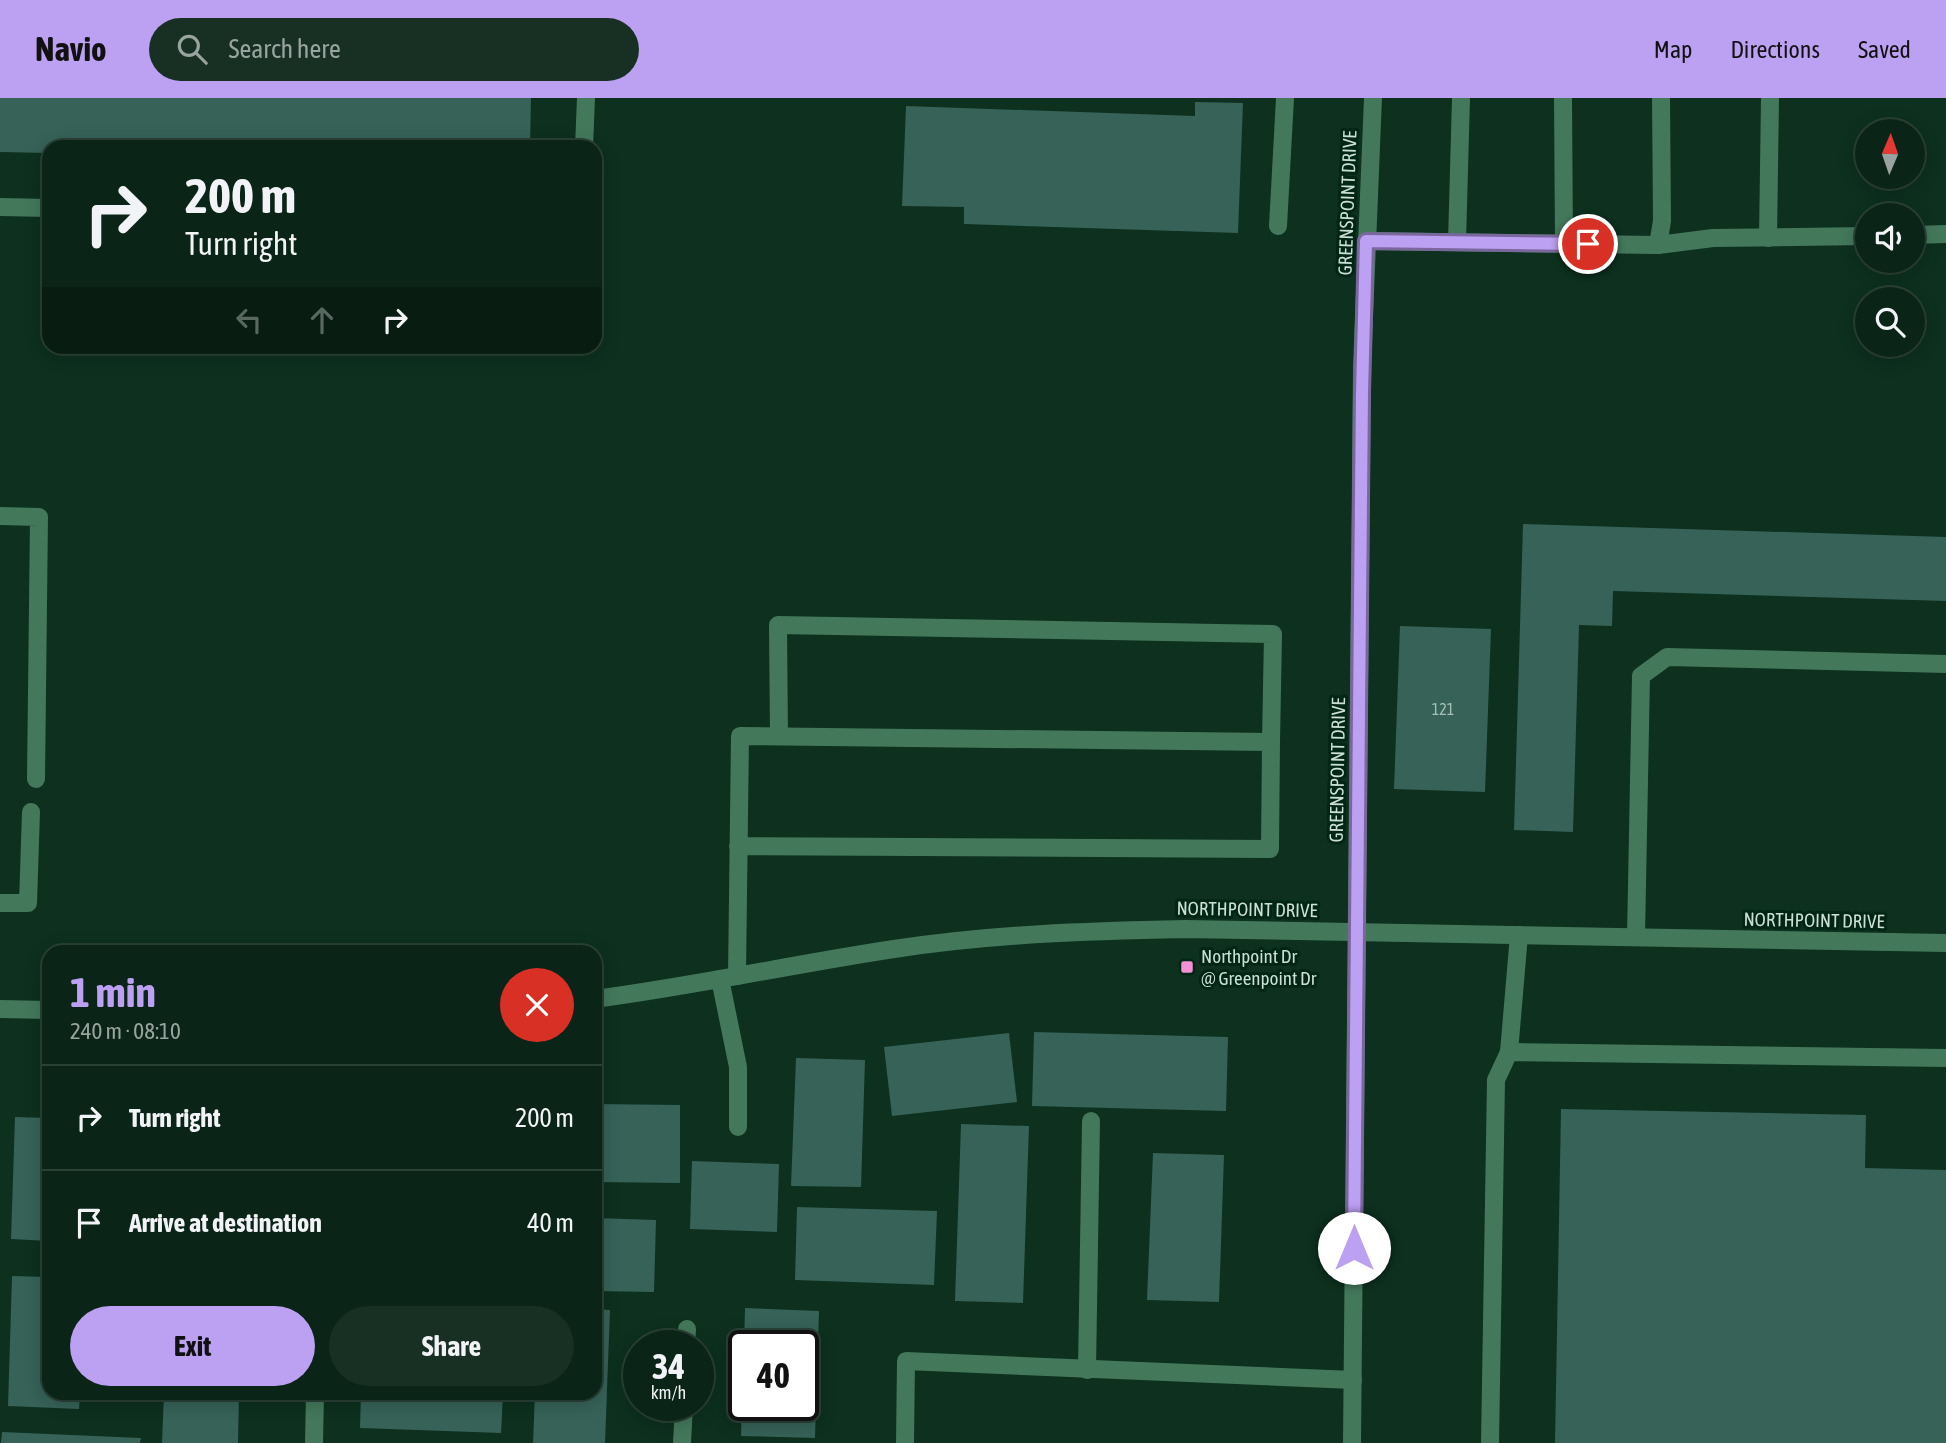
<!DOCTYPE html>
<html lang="en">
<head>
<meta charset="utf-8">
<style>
	:root { --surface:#0a2417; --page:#183024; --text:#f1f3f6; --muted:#99a4a1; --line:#2a4136; --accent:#bca0f2 }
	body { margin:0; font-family:"Asap Condensed",sans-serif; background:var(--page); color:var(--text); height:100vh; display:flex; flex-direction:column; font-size:26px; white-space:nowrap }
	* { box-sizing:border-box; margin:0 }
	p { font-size:23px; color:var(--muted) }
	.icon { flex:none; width:38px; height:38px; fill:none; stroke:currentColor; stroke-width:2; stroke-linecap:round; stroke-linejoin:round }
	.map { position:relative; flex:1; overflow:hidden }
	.drawer { position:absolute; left:42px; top:847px; width:560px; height:455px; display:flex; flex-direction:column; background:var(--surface); border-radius:21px; box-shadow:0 4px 18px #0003,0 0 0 2px var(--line) }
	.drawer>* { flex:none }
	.hud { position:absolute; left:42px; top:42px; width:560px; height:214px; border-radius:21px; box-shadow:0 4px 18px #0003,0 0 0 2px var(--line); background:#0a2417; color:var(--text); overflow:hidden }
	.needle { width:46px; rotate:2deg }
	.fabs { position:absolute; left:1855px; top:21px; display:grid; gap:14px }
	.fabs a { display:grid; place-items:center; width:70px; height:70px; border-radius:50%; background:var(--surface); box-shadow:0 4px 18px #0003,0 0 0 2px var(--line); font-size:35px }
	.speed { position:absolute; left:623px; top:1232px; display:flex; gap:14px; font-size:35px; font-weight:700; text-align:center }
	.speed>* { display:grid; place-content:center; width:91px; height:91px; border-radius:50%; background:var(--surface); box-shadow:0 4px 18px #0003,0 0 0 2px var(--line); line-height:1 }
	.speed small { font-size:18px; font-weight:400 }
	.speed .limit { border:4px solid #111; border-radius:10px; background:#fff; color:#111 }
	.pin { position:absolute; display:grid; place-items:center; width:60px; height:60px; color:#fff; margin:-30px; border:4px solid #fff; border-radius:50%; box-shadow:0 2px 7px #0007 }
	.me { position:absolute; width:77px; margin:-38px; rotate:0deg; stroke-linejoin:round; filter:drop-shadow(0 0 5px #0008) }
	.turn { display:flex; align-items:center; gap:24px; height:147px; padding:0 28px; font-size:32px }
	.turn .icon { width:91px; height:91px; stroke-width:2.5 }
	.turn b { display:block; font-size:49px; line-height:60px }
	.lanes { display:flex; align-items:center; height:66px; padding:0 28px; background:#0003; justify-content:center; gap:35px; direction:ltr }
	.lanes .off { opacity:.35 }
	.round { display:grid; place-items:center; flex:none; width:74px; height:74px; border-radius:37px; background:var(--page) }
	.headline { display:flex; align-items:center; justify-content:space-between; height:119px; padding:0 28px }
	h1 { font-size:42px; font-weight:700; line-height:52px; color:var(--accent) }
	.primary-button { display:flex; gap:14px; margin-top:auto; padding:14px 28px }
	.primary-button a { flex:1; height:80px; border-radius:42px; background:var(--accent); color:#111; font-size:28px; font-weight:700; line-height:80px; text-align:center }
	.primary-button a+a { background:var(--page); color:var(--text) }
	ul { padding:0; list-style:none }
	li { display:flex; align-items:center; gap:21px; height:105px; padding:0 28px; border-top:2px solid var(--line) }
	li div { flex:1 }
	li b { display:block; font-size:26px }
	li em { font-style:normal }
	header { display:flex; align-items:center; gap:42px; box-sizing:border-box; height:98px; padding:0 35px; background:var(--accent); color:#111 }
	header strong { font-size:33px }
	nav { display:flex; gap:38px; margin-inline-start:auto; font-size:24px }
	.search { width:490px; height:63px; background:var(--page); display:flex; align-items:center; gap:18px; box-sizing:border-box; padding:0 24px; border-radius:38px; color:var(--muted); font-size:26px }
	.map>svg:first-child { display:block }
	.building { fill:#366258 }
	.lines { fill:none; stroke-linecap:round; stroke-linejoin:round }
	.minor { stroke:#43785b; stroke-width:18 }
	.route-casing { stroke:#7a689d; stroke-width:18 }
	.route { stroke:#bca0f2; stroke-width:12 }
	.poi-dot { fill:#f391d6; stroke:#022616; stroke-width:2.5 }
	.labels { text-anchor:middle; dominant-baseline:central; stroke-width:6; stroke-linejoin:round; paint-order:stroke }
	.number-label { font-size:16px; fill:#a6c0b5 }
	.street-label { font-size:19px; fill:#ccdfd4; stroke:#022616 }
	.poi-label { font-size:19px; fill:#ccdfd4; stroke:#022616; text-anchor:start }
</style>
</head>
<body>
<header>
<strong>Navio</strong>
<div class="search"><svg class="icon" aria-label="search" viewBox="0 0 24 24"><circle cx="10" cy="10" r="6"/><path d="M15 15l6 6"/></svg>Search here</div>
<nav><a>Map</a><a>Directions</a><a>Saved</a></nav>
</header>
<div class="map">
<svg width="1946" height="1345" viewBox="0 0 1946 1345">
	<rect width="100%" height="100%" fill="#0d301f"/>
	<g class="building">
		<path d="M 0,0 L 531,0 L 530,49 L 49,49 L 49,55 L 0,54 Z"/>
		<path d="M 1195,4 L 1243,5 L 1238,135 L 964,126 L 964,109 L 902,108 L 906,8 L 1195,18 Z"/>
		<path d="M 1523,426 L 1946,439 L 1946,503 L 1613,493 L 1612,528 L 1579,527 L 1573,734 L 1514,732 Z"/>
		<path d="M 1400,528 L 1491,531 L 1485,694 L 1394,691 Z"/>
		<path d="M 1034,934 L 1228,939 L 1226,1013 L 1032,1008 Z"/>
		<path d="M 1009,935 L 1017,1004 L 892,1018 L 884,949 Z"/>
		<path d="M 796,960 L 865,962 L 861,1089 L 791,1088 Z"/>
		<path d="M 595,1006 L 680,1007 L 680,1085 L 595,1084 Z"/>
		<path d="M 1561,1011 L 1866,1017 L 1865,1070 L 1946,1072 L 1946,1345 L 1555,1345 Z"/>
		<path d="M 15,1019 L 49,1020 L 49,1143 L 11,1141 Z"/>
		<path d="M 961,1026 L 1029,1028 L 1023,1205 L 955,1203 Z"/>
		<path d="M 1153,1055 L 1224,1057 L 1219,1204 L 1147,1202 Z"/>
		<path d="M 692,1063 L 779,1066 L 777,1134 L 690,1131 Z"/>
		<path d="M 797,1109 L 937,1113 L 934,1187 L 795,1182 Z"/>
		<path d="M 595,1120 L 656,1122 L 654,1194 L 595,1193 Z"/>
		<path d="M 12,1178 L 49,1179 L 49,1295 L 80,1295 L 79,1311 L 8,1308 Z"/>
		<path d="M 745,1210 L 819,1213 L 815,1340 L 741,1338 L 742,1307 L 803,1307 L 803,1248 L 744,1248 Z"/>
		<path d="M 595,1211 L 610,1212 L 605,1345 L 533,1345 L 535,1295 L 595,1295 Z"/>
		<path d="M 164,1295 L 239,1295 L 238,1345 L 162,1345 Z"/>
		<path d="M 361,1295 L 503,1295 L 501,1335 L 360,1330 Z"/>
		<path d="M 2,1334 L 141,1340 L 140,1345 L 1,1345 Z"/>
	</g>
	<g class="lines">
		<g class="minor">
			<path d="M 1563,0 L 1564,146"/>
			<path d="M 584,49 L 586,0"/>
			<path d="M 0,109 L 49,110"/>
			<path d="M 1278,128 L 1285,0"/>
			<path d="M 1913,137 L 1946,136"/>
			<path d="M 1768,140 L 1770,0"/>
			<path d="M 1366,143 L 1658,147 L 1662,123 L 1661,0"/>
			<path d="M 1457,144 L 1461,0"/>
			<path d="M 1658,147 L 1713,140 L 1867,138"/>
			<path d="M 0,418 L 39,419 L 36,681"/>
			<path d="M 779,638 L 778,527 L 1273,536 L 1271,644"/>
			<path d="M 0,805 L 28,805 L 31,714"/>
			<path d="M 1636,839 L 1641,578 L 1667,559 L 1946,566"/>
			<path d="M 737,878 L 740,638 L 1271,644 L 1270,751 L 738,748"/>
			<path d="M 720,881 L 738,969 L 738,1029"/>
			<path d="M 595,901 C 695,888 794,866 894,851 C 991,836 1088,833 1186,831 L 1946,845"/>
			<path d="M 0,911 L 49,912"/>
			<path d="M 1509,954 L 1519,837"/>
			<path d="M 686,1248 L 687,1231"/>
			<path d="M 1087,1272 L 1091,1023"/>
			<path d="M 314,1345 L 315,1295"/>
			<path d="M 682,1345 L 684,1307"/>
			<path d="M 905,1345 L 906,1263 L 1353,1282"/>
			<path d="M 1352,1345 L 1362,268 L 1373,0"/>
			<path d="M 1490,1345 L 1496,982 L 1509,954 L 1946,960"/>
		</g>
	</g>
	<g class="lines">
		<g class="route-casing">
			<path id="route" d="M 1354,1150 L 1362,295 L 1366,143 L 1588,146"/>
		</g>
		<use href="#route" class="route"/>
	</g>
	<rect class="poi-dot" x="1180" y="862" width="14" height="14" rx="3.5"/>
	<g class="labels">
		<g class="number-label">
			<text x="1443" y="611">121</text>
		</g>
		<g class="street-label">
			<text transform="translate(1347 105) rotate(-88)">GREENSPOINT DRIVE</text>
			<text transform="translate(1337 672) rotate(-89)">GREENSPOINT DRIVE</text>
			<text transform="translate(1247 811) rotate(1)">NORTHPOINT DRIVE</text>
			<text transform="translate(1814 822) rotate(1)">NORTHPOINT DRIVE</text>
		</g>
		<g class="poi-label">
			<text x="1201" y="858">Northpoint Dr<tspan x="1201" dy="22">@ Greenpoint Dr</tspan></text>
		</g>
	</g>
</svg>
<div class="fabs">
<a><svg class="needle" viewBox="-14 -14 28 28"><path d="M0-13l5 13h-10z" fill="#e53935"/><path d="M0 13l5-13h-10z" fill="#99a4a1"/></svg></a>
<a><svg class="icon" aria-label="sound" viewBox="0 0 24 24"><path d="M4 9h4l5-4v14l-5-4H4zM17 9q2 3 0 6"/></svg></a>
<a><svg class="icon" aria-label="search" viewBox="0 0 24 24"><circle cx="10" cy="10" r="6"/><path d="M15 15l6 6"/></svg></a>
</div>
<div class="speed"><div>34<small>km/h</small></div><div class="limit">40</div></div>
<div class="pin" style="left:1588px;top:146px;background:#d93025"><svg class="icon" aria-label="arrive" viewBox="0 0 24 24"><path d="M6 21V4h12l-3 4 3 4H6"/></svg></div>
<svg class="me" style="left:1354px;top:1150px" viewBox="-20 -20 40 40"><circle r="19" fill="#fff"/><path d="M0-13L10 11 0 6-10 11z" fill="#bca0f2"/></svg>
<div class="hud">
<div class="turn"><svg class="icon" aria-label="right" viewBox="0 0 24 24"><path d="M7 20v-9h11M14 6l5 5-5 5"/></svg><div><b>200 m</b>Turn right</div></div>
<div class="lanes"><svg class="icon off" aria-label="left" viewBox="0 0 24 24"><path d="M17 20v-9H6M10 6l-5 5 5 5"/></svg><svg class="icon off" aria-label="ahead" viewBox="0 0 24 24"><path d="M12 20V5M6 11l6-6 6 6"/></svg><svg class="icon" aria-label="right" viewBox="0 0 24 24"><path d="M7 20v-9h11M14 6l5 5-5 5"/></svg></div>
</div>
<section class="drawer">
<div class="headline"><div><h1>1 min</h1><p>240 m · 08:10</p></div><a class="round" style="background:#d93025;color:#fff"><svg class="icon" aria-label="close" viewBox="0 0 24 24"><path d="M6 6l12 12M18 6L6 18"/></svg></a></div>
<ul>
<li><svg class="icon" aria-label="right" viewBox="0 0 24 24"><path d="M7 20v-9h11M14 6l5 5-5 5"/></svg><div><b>Turn right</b></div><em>200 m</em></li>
<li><svg class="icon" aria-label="arrive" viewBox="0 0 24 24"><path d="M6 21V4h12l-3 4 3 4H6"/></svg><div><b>Arrive at destination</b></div><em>40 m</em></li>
</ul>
<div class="primary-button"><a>Exit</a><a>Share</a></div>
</section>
</div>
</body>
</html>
